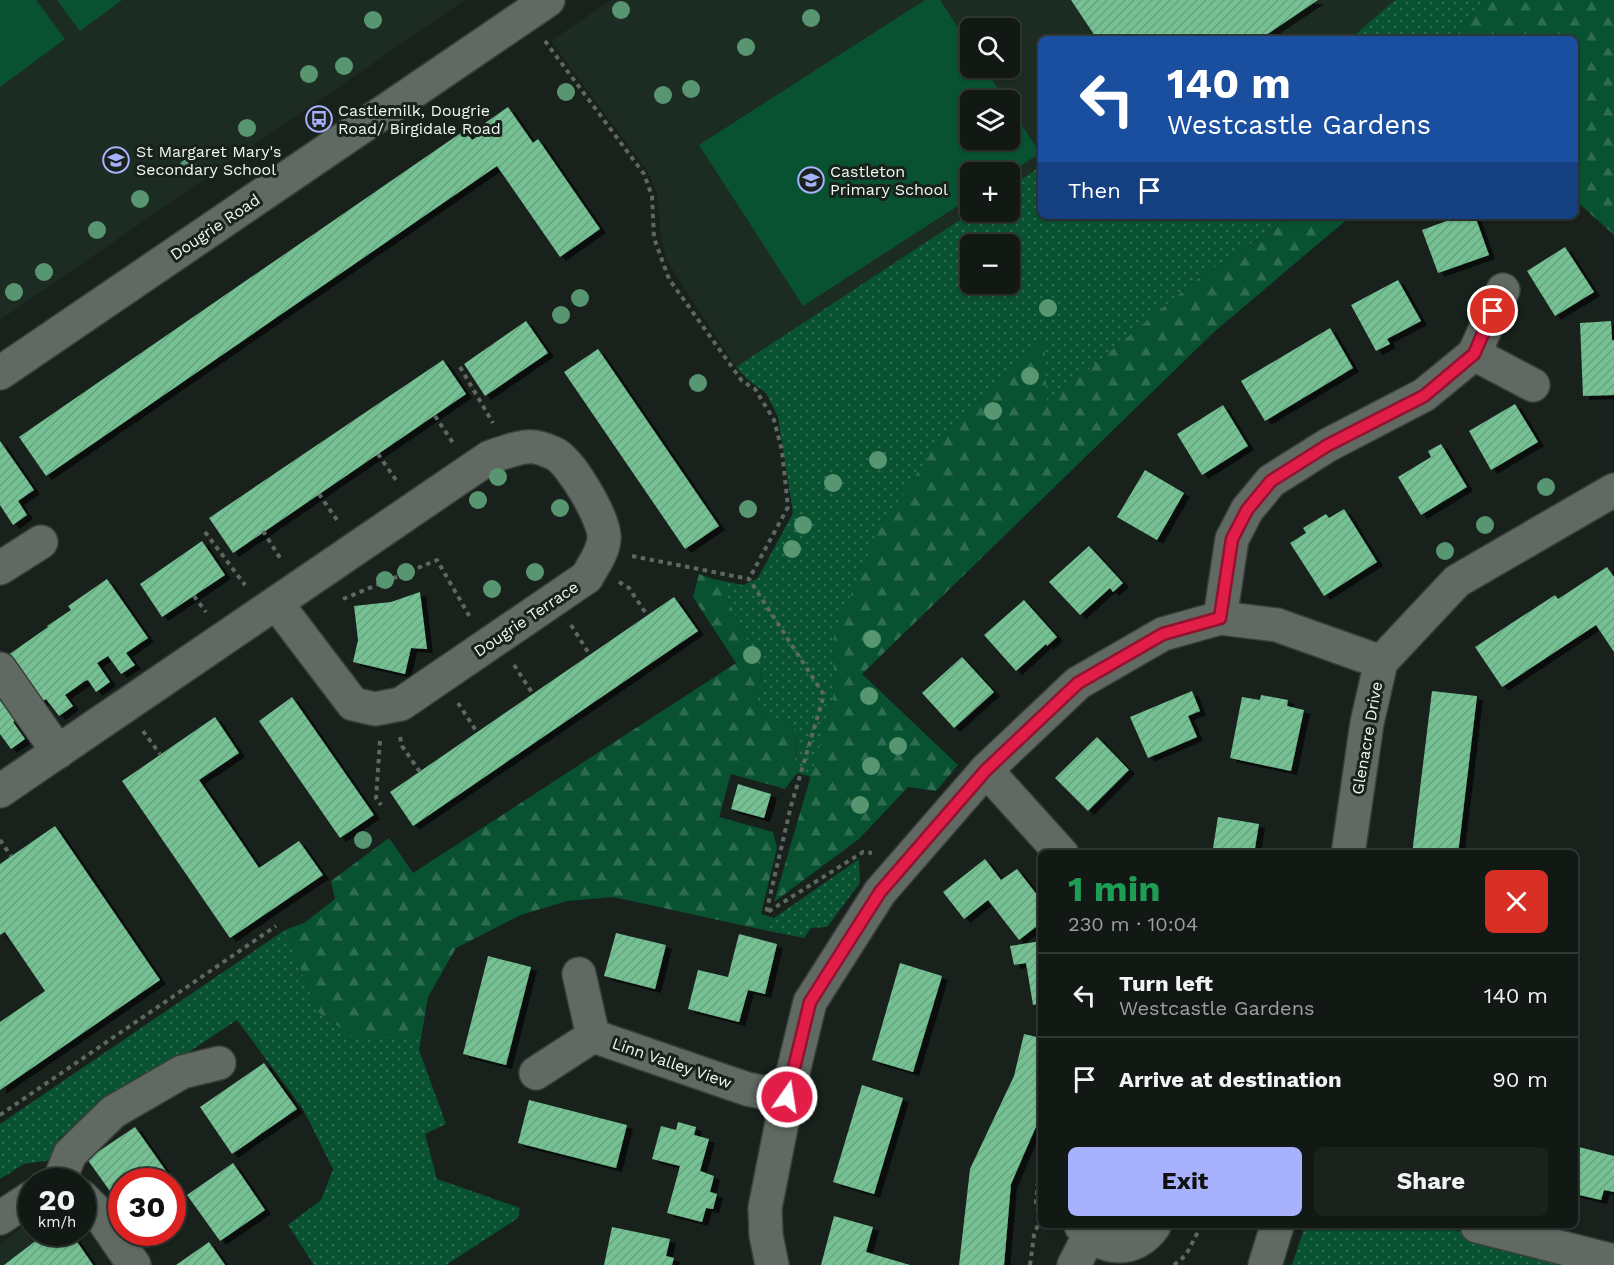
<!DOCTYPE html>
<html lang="en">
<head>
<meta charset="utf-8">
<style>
	:root { --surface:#121914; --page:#1b221d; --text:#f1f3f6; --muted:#9ca0a0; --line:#313834; --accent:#a7b1fc }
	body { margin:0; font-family:"Work Sans",sans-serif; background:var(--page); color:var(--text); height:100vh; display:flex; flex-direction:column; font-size:22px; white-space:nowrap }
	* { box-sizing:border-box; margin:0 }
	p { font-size:20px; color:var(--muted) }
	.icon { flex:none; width:33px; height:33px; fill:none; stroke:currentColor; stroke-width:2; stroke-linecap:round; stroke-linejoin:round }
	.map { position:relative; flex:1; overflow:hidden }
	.panel { position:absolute; left:1038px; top:850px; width:540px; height:378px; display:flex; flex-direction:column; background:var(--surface); border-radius:9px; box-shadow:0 2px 4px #0004,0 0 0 2px var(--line) }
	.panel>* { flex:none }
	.guide { position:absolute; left:1038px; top:36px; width:540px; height:183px; border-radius:9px; box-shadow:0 2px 4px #0004,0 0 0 2px var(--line); background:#1a4fa0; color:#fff; overflow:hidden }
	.tools { position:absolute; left:960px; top:18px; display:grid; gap:12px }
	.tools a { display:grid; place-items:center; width:60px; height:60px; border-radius:9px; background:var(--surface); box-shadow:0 2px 4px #0004,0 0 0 2px var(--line); font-size:30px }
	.speed { position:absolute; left:18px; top:1168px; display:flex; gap:12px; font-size:30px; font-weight:700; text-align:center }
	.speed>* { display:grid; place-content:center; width:78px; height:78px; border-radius:50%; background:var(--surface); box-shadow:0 2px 4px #0004,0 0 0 2px var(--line); line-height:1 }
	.speed small { font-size:15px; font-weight:400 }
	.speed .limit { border:9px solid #d22; background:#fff; color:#111 }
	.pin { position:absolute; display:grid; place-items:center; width:51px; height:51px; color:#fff; margin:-26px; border:3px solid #fff; border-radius:50%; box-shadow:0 2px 6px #0007 }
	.me { position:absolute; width:66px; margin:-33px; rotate:13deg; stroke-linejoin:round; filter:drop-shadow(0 0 4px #0008) }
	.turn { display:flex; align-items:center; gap:21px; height:126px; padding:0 30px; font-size:27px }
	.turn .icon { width:78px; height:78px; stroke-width:2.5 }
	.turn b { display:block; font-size:42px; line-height:51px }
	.then { display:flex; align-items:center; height:57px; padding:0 30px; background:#0003; gap:12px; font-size:22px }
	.round { display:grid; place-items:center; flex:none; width:63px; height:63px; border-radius:9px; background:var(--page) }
	.overview { display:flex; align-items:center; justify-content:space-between; height:102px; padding:0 30px }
	h1 { font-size:36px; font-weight:700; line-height:45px; color:#1e9e55 }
	.action { display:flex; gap:12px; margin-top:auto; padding:12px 30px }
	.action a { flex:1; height:69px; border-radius:9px; background:var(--accent); color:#111; font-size:24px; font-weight:700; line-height:69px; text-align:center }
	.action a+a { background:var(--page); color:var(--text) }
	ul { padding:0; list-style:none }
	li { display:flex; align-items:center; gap:18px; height:84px; padding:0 30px; border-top:2px solid var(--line) }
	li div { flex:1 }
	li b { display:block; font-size:22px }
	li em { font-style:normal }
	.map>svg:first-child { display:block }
	.built { fill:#1d2c22; fill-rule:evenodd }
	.grass { fill:url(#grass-dots); fill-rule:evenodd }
	.forest { fill:url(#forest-firs) }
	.pitch { fill:#095231 }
	.building { fill:url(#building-hatch); filter:url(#shadow) }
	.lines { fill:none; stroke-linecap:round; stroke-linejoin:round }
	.minor-casing { stroke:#383e3a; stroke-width:36 }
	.path { stroke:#5f6762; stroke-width:4; stroke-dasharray:4.5 4.5; stroke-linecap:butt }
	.minor { stroke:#606a63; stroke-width:33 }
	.tree { fill:#589671 }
	.route-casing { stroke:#92132f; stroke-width:15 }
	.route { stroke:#e11d48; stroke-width:10 }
	.labels { text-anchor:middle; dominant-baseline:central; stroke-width:6; stroke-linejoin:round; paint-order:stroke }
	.poi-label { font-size:16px; fill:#f1f7f3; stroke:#18211b; text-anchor:start }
	.street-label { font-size:16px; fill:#f1f7f3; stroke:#18211b }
</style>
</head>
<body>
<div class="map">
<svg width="1614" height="1265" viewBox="0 0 1614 1265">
	<defs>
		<pattern id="grass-dots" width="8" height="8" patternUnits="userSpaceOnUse" patternTransform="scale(1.5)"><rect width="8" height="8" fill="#095231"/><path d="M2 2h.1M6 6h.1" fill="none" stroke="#2d6c4f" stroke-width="1.8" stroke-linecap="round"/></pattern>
		<pattern id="forest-firs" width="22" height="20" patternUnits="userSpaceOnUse" patternTransform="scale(1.5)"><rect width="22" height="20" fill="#095231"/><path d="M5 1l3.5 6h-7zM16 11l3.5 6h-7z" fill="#2d6c4f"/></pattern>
		<pattern id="building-hatch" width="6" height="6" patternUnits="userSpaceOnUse" patternTransform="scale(1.5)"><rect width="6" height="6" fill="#74c193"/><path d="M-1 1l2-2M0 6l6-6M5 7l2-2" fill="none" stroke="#69a380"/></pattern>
		<filter id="shadow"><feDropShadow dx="6" dy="4" stdDeviation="0" flood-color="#0009"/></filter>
	</defs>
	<rect width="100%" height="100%" fill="#18211b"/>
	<g class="built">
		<path d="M 0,0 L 465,0 L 0,320 Z"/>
		<path d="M 611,0 L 1395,0 L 1350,39 L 1041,39 L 1041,166 L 1010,187 L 1010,172 L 970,172 L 970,212 L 972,212 L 736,367 L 667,261 L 661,237 L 657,192 L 648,172 L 551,41 ZM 970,28 L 1010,28 L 1010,68 L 970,68 ZM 970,100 L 1010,100 L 1010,140 L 970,140 Z"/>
		<path d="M 31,1220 L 32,1233 L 71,1233 L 93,1265 L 0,1265 L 0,1244 Z"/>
	</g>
	<g class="grass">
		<path d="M 1395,0 L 1487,0 L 1451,36 L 1454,39 L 1350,39 Z"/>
		<path d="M 1041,166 L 1041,216 L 1293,216 L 1196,280 L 1047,405 L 1043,341 L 834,635 L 833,700 L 811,777 L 797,773 L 796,729 L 757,708 L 761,670 L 722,587 L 713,579 L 743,585 L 758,578 L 793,513 L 778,417 L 766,393 L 747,379 L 736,367 L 972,212 L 1010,212 L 1010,187 ZM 970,244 L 1010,244 L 1010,284 L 970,284 Z"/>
		<path d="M 859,859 L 860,883 L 827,927 L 811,928 L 804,938 L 764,930 L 774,918 Z"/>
		<path d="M 285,930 L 318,1012 L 355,1038 L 421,1038 L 419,1050 L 446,1124 L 425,1134 L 437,1179 L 520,1208 L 518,1218 L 446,1265 L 314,1265 L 288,1225 L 321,1200 L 333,1169 L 303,1109 L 237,1020 L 59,1138 L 51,1160 L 24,1164 L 0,1179 L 0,1124 Z"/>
		<path d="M 1305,1226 L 1438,1226 L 1594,1265 L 1292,1265 Z"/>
	</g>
	<g class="forest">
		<path d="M 1487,0 L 1614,0 L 1614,235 L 1575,200 L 1575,39 L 1454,39 L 1451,36 Z"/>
		<path d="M 1293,216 L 1351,216 L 1214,332 L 862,674 L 958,765 L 936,791 L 908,787 L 859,839 L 774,902 L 833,700 L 834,635 L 876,535 L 937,443 L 1044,340 L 1047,404 L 1196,280 Z"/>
		<path d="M 699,574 L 713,579 L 722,587 L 761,670 L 757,708 L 796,729 L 797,773 L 785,789 L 731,774 L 719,817 L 773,832 L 777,848 L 761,914 L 774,918 L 764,930 L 613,897 L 567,901 L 521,915 L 456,948 L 428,997 L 421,1038 L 355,1038 L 318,1012 L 285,930 L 304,923 L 335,899 L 331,881 L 389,838 L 413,873 L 736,663 L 693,597 Z"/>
	</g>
	<g class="pitch">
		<path d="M 0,0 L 36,0 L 65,39 L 0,87 Z"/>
		<path d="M 57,0 L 122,0 L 80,31 Z"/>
		<path d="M 925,0 L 940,0 L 970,46 L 970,68 L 984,68 L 1006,100 L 970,100 L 970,140 L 1010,140 L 1010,107 L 1040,153 L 1010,173 L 970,172 L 970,198 L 803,306 L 699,145 Z"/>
	</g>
	<g class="building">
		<path d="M 1071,0 L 1318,0 L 1260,39 L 1097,39 Z"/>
		<path d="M 508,107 L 533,143 L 538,139 L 600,229 L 560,257 L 497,166 L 46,476 L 19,437 L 465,130 L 472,140 L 489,129 L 485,123 Z"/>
		<path d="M 1460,216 L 1475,216 L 1489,255 L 1438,273 L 1422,230 Z"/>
		<path d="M 1565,247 L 1594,292 L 1555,316 L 1527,271 Z"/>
		<path d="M 1398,280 L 1421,321 L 1387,339 L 1390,344 L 1376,351 L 1351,305 Z"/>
		<path d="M 526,321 L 548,353 L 485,396 L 464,364 Z"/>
		<path d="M 1611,321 L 1612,340 L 1614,340 L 1614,395 L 1583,396 L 1580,323 Z"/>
		<path d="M 1330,328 L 1353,368 L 1265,421 L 1241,381 Z"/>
		<path d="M 598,349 L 719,526 L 685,549 L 564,372 Z"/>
		<path d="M 443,360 L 466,394 L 233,553 L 209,518 Z"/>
		<path d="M 1515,404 L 1538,442 L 1491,470 L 1469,431 Z"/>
		<path d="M 1223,405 L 1248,446 L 1202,475 L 1177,434 Z"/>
		<path d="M 0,441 L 34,490 L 18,501 L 27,515 L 13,525 L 0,505 Z"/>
		<path d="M 1441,444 L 1467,487 L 1421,515 L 1398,477 L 1431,457 L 1428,451 Z"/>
		<path d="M 1145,470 L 1184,493 L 1157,540 L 1117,517 Z"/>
		<path d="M 1344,509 L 1377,562 L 1324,596 L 1290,543 L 1306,533 L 1303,528 L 1326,514 L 1329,518 Z"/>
		<path d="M 202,541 L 225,575 L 162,617 L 140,584 Z"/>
		<path d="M 1089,546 L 1123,583 L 1113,592 L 1110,588 L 1080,615 L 1049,582 Z"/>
		<path d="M 1607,567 L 1614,577 L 1614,652 L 1596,625 L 1502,687 L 1475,647 L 1555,595 L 1558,599 Z"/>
		<path d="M 107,579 L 148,638 L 126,653 L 135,665 L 121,674 L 108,656 L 97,663 L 110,682 L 96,692 L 88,680 L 85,681 L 65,695 L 73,706 L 59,716 L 46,699 L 34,707 L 1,660 L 48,627 L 47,626 L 71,610 L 68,606 Z"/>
		<path d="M 420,592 L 427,649 L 411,648 L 405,674 L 353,662 L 358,640 L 354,606 L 391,602 Z"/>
		<path d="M 674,597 L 698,631 L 413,826 L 390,792 Z"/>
		<path d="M 1024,600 L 1057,637 L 1047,646 L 1046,644 L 1016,671 L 984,635 Z"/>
		<path d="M 962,657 L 994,692 L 954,728 L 922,693 Z"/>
		<path d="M 0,688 L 20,717 L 13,722 L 25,739 L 11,749 L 0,734 Z"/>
		<path d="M 1192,691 L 1200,711 L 1188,716 L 1197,737 L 1148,758 L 1130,717 Z"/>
		<path d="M 1432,691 L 1477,696 L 1458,854 L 1412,854 Z"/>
		<path d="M 1261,695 L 1288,700 L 1287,706 L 1304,710 L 1291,771 L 1230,758 L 1242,697 L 1260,700 Z"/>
		<path d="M 292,697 L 374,815 L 340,838 L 259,721 Z"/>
		<path d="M 215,717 L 239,753 L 199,780 L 259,868 L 299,841 L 323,875 L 230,938 L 122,781 Z"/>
		<path d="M 1097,737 L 1129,770 L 1088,811 L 1055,778 Z"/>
		<path d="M 738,784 L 771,794 L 764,818 L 731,809 Z"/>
		<path d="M 1218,817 L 1259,824 L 1254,854 L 1212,854 Z"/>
		<path d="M 55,826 L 160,980 L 0,1090 L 0,1022 L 45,991 L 5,932 L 0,935 L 0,864 Z"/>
		<path d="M 985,859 L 1001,880 L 1017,869 L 1041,900 L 1041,923 L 1019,940 L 988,900 L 964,919 L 943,892 Z"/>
		<path d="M 616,933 L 666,945 L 655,989 L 604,976 Z"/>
		<path d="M 739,934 L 777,944 L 765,994 L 748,990 L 739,1022 L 688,1009 L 698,970 L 728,977 Z"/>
		<path d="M 1041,941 L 1041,1003 L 1033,1005 L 1026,963 L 1014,965 L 1010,946 Z"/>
		<path d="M 488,956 L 531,967 L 506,1065 L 463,1054 Z"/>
		<path d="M 900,963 L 942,976 L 913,1072 L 872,1060 Z"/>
		<path d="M 1024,1034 L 1041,1038 L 1041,1115 L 1011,1184 L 1004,1265 L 959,1265 L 970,1169 L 1014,1076 Z"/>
		<path d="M 264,1063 L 297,1109 L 232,1154 L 200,1107 Z"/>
		<path d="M 862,1085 L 903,1098 L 874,1194 L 833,1182 Z"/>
		<path d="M 529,1100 L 627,1125 L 616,1168 L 518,1143 Z"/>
		<path d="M 678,1122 L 696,1127 L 694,1135 L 709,1139 L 700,1171 L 714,1176 L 710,1192 L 717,1194 L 713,1209 L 706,1208 L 702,1222 L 667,1213 L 680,1166 L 652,1159 L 661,1126 L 676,1130 Z"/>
		<path d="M 135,1127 L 178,1188 L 172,1192 L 172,1182 L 122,1182 L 122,1208 L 87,1159 Z"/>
		<path d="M 1575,1146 L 1614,1156 L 1614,1192 L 1604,1190 L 1601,1200 L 1575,1194 Z"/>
		<path d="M 233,1163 L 265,1210 L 220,1241 L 187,1195 Z"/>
		<path d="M 834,1216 L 873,1227 L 866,1252 L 910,1265 L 821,1265 Z"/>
		<path d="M 612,1227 L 670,1239 L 666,1256 L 674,1258 L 672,1265 L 604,1265 Z"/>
		<path d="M 46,1233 L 71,1233 L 93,1265 L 4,1265 Z"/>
		<path d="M 209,1242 L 225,1265 L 176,1265 Z"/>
	</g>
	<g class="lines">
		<g class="minor-casing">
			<g id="minor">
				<path d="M 1474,354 L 1533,385"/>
				<path d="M 0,373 L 548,0"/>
				<path d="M 0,568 L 41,542"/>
				<path d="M 1220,618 L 1232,539 L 1247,510 L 1271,481 L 1328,445 L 1424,395 L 1474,354 L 1503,290"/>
				<path d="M 0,669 L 58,752"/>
				<path d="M 986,770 L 1062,854"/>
				<path d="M 0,791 L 490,457 C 504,453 521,445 535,447 C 541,448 552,452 557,455 C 573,466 606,521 604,539 C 603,553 593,565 587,577 L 401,704 L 375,709 L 353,704 L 277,604"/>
				<path d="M 1348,854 L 1367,723 L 1381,662 L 1457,581 L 1614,490"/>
				<path d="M 593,1036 L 747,1089 L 787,1097"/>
				<path d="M 536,1073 L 593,1036 L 579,974"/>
				<path d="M 59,1182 L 70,1154 L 113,1112 L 182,1072 L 219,1063"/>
				<path d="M 82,1197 L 99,1214 L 134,1265"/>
				<path d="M 0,1218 L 32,1197"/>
				<path d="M 1081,1226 C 1101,1251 1135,1254 1154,1226"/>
				<path d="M 1477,1226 L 1614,1261"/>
				<path d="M 772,1265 L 766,1235 L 765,1208 L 787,1097 L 810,1002 L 880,892 L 986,770 L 1078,683 L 1163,634 L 1220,618 L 1277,625 L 1381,662"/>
				<path d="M 1074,1265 L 1089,1236"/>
				<path d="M 1265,1265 L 1277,1226"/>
			</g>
		</g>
		<g class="path">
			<path d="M 545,41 L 644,174 L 652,196 L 654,238 L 669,279 L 742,381 L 755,389 L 774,420 L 782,451 L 788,507 L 749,579"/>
			<path d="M 460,367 L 493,423"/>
			<path d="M 435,416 L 453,443"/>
			<path d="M 378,454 L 398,483"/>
			<path d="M 319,494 L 339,523"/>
			<path d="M 263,531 L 282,561"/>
			<path d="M 205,532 L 245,585"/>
			<path d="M 632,556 L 749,579 L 824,695 L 791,806 L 766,913 L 863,852 L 872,853"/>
			<path d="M 619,582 L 629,588 L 647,615"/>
			<path d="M 194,596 L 206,612"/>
			<path d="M 343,599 L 437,560 L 471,619"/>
			<path d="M 571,625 L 590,655"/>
			<path d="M 514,665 L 533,694"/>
			<path d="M 458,703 L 477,732"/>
			<path d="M 143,731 L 160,754"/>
			<path d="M 400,737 L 402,746 L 420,772"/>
			<path d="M 380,741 L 376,798 L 381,805"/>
			<path d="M 0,840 L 11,856"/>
			<path d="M 0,1115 L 276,926"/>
			<path d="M 1030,1265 L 1034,1235 L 1040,1220 L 1036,1202 L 1038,1181 L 1041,1174"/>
			<path d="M 1174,1265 L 1186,1255 L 1201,1226"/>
		</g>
		<use href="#minor" class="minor"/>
	</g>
	<g class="tree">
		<circle cx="621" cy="10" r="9"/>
		<circle cx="811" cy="18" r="9"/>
		<circle cx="373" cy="20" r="9"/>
		<circle cx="746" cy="47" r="9"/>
		<circle cx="344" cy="66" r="9"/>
		<circle cx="309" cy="74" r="9"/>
		<circle cx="691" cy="89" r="9"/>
		<circle cx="566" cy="92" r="9"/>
		<circle cx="663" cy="95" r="9"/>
		<circle cx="247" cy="128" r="9"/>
		<circle cx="188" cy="168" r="9"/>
		<circle cx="140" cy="199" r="9"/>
		<circle cx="97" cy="230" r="9"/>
		<circle cx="44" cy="272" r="9"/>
		<circle cx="14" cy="292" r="9"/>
		<circle cx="580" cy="298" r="9"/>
		<circle cx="1048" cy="308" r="9"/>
		<circle cx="561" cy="315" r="9"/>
		<circle cx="1030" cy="376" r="9"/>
		<circle cx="698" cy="383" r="9"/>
		<circle cx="993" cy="411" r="9"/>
		<circle cx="878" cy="460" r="9"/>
		<circle cx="498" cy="477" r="9"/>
		<circle cx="833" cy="483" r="9"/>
		<circle cx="1546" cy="487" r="9"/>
		<circle cx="478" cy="500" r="9"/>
		<circle cx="560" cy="508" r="9"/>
		<circle cx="748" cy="509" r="9"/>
		<circle cx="803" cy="525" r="9"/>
		<circle cx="1485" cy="525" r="9"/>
		<circle cx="792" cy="549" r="9"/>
		<circle cx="1445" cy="551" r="9"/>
		<circle cx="406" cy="572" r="9"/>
		<circle cx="535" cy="572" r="9"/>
		<circle cx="385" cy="580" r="9"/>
		<circle cx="492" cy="589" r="9"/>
		<circle cx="872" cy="639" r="9"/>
		<circle cx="752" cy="655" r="9"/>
		<circle cx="869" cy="696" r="9"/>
		<circle cx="898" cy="746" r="9"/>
		<circle cx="871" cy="766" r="9"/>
		<circle cx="860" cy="805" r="9"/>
		<circle cx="363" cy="840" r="9"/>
	</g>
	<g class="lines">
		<g class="route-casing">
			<path id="route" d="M 787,1097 L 810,1002 L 880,892 L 986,770 L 1078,683 L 1163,634 L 1220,618 L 1232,539 L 1247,510 L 1271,481 L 1328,445 L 1424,396 L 1474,354 L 1493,311"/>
		</g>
		<use href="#route" class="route"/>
	</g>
	<defs>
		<g id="bus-ring" transform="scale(1.35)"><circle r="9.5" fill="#18211b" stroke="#a7b1fc" stroke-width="1.5"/><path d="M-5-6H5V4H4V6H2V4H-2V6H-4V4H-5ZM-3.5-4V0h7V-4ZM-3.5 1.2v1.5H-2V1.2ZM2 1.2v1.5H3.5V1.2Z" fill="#a7b1fc"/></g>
		<g id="school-ring" transform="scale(1.35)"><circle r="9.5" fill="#18211b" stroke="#a7b1fc" stroke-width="1.5"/><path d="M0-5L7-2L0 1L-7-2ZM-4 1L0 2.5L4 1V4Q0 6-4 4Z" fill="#a7b1fc"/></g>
	</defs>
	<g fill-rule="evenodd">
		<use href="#bus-ring" x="319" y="119"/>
		<use href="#school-ring" x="116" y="160"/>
		<use href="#school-ring" x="811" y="180"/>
	</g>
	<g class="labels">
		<g class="poi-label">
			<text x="338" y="110">Castlemilk, Dougrie<tspan x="338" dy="18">Road/ Birgidale Road</tspan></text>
			<text x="136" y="151">St Margaret Mary's<tspan x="136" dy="18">Secondary School</tspan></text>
			<text x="830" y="171">Castleton<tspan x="830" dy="18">Primary School</tspan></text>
		</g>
		<g class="street-label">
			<text transform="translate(215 227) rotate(-34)">Dougrie Road</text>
			<text transform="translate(526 619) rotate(-34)">Dougrie Terrace</text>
			<text transform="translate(1367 738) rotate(-80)">Glenacre Drive</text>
			<text transform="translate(672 1063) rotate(19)">Linn Valley View</text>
		</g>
	</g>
</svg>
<div class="tools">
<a><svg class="icon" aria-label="search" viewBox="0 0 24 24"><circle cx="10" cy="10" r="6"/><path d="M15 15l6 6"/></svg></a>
<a><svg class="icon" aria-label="layers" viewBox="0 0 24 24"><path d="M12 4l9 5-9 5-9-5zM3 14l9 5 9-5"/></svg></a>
<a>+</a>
<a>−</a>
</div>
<div class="speed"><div>20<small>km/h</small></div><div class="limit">30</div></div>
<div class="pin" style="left:1493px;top:311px;background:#d93025"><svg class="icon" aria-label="arrive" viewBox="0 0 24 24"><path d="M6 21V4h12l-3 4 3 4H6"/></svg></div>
<svg class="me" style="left:787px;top:1097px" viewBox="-20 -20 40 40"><circle r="17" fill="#e11d48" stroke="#fff" stroke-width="3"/><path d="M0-11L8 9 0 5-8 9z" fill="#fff"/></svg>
<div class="guide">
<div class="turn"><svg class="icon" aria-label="left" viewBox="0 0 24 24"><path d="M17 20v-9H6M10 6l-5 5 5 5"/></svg><div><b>140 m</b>Westcastle Gardens</div></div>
<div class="then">Then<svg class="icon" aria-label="arrive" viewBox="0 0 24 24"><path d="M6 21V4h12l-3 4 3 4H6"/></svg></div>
</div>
<section class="panel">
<div class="overview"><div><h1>1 min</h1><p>230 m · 10:04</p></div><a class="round" style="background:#d93025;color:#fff"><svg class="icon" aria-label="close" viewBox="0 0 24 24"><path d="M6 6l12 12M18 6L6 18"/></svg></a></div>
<ul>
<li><svg class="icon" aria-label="left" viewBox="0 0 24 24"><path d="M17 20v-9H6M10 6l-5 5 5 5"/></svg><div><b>Turn left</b><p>Westcastle Gardens</p></div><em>140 m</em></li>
<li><svg class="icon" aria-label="arrive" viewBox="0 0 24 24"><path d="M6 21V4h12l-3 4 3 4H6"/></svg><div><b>Arrive at destination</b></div><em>90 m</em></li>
</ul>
<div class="action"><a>Exit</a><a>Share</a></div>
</section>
</div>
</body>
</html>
